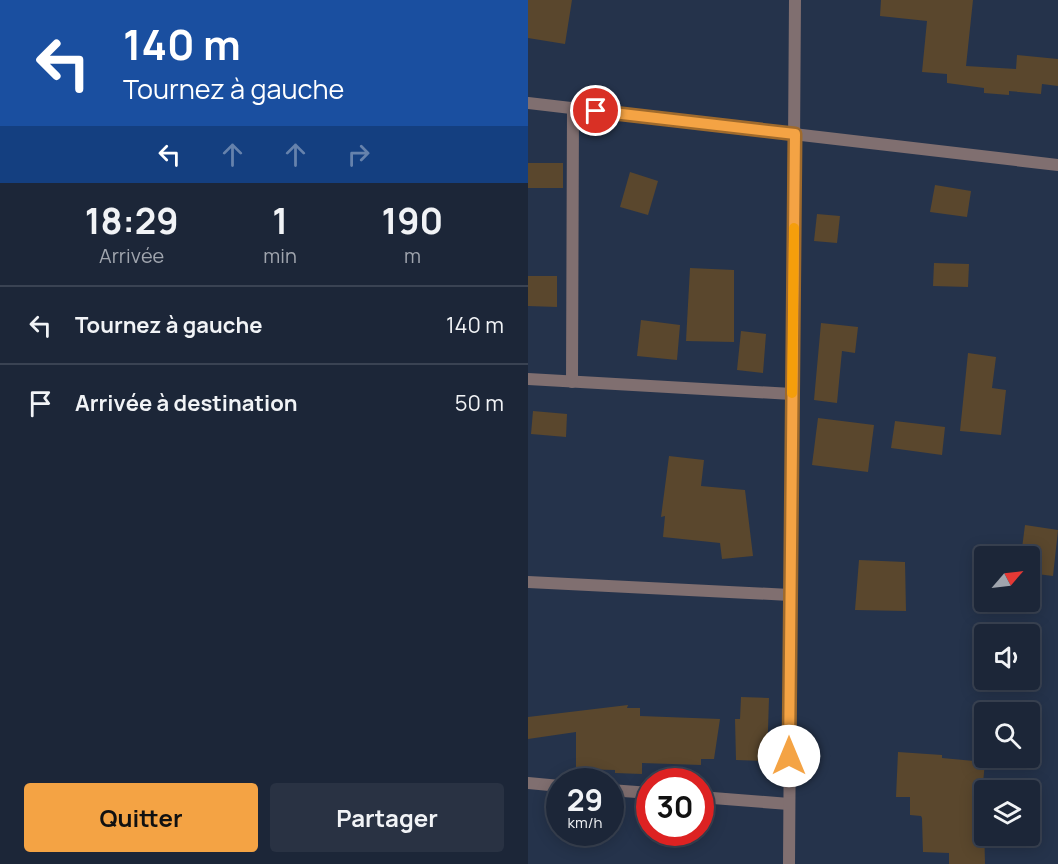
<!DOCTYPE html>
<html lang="fr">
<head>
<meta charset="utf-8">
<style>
	:root { --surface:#1c2638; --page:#293243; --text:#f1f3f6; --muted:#a0a5ae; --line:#3a4353; --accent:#f4a344 }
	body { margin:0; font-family:Manrope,sans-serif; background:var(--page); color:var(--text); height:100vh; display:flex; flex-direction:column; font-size:22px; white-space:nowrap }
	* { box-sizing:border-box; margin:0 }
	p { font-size:20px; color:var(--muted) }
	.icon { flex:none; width:33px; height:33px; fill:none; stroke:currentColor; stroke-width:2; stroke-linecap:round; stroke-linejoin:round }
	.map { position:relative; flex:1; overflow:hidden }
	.sheet { display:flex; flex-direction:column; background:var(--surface); width:528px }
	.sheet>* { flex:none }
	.guide { background:#1a4fa0; color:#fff; overflow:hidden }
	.needle { width:39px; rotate:62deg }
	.controls { position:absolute; left:446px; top:546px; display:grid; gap:12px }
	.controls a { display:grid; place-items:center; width:66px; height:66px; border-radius:6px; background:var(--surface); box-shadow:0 3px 15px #0003,0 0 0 2px var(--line); font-size:30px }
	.speed { position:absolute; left:18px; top:768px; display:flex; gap:12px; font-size:30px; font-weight:700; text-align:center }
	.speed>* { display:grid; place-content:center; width:78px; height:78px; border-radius:50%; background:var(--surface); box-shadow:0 3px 15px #0003,0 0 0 2px var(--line); line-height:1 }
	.speed small { font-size:15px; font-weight:400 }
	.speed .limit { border:9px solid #d22; background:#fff; color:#111 }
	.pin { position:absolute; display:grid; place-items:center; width:51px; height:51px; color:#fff; margin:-26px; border:3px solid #fff; border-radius:50%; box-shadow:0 2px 6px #0007 }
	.me { position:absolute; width:66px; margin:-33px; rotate:0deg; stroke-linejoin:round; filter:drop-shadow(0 0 4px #0008) }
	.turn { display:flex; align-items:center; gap:21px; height:126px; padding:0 24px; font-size:27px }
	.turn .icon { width:78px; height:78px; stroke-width:2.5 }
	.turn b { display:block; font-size:42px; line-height:51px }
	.lanes { display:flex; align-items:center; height:57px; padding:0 24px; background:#0003; justify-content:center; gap:30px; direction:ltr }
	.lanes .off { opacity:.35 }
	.eta { display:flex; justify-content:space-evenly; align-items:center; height:102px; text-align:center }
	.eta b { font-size:36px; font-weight:700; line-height:42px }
	.cta { display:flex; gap:12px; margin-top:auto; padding:12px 24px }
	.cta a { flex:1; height:69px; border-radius:6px; background:var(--accent); color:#111; font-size:24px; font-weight:700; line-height:69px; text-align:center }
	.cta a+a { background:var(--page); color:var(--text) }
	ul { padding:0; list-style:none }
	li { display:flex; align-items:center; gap:18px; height:78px; padding:0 24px; border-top:2px solid var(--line) }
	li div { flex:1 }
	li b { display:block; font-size:22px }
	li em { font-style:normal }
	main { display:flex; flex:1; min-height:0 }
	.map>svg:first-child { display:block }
	.building { fill:#5a472d }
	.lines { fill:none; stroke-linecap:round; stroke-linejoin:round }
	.minor { stroke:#806f70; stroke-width:12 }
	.route-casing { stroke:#9f6a2c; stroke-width:15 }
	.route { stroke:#f4a344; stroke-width:10 }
	.slow { stroke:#f59e0b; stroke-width:10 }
</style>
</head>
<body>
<main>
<section class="sheet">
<div class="guide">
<div class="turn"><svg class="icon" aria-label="left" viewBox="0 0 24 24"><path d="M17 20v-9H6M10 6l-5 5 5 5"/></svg><div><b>140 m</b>Tournez à gauche</div></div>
<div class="lanes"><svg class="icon" aria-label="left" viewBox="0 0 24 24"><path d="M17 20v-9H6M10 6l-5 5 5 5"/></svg><svg class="icon off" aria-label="ahead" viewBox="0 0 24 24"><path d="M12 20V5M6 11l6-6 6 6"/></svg><svg class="icon off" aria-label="ahead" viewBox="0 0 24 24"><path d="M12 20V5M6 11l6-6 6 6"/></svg><svg class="icon off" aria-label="right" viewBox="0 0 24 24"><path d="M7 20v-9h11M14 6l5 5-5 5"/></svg></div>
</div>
<div class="eta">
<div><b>18:29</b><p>Arrivée</p></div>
<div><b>1</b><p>min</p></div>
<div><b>190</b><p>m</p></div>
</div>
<ul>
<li><svg class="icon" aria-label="left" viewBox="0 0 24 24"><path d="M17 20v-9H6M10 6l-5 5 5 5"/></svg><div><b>Tournez à gauche</b></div><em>140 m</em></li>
<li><svg class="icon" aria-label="arrive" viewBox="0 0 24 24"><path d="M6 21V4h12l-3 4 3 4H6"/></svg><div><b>Arrivée à destination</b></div><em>50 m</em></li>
</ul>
<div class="cta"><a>Quitter</a><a>Partager</a></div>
</section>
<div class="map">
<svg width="530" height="864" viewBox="0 0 530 864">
	<rect width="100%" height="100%" fill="#25334b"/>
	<g class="building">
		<path d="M 0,0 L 44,0 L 37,44 L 0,38 Z"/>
		<path d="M 353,0 L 445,0 L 438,66 L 488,69 L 489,55 L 530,59 L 530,86 L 514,84 L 513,94 L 481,91 L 481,95 L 456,93 L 456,88 L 419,83 L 419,74 L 394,72 L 399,21 L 352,16 Z"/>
		<rect x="0" y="163" width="35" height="25"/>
		<path d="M 102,172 L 130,181 L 120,215 L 92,207 Z"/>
		<path d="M 407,185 L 443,191 L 439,217 L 402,212 Z"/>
		<path d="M 289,214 L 312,216 L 309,243 L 286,241 Z"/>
		<path d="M 406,263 L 441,264 L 440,287 L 405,286 Z"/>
		<path d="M 162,268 L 206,270 L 206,342 L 158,341 Z"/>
		<path d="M 0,276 L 29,276 L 29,307 L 0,306 Z"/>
		<path d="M 113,320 L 152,325 L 149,360 L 109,356 Z"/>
		<path d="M 293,323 L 330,327 L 327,353 L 314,351 L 309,403 L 286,400 Z"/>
		<path d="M 213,331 L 238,334 L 235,373 L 209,370 Z"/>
		<path d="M 440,353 L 468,357 L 464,388 L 478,390 L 473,435 L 432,431 Z"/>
		<path d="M 5,411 L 39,414 L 38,437 L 3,434 Z"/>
		<path d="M 290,418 L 346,425 L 340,472 L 284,465 Z"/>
		<path d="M 367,421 L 417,427 L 414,455 L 363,448 Z"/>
		<path d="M 141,456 L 176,460 L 173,486 L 217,490 L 225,556 L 194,559 L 192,543 L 135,537 L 137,516 L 133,517 Z"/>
		<path d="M 497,525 L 530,530 L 525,576 L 501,573 L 501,556 L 493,556 Z"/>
		<path d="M 331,560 L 377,562 L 378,611 L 327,610 Z"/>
		<path d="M 213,697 L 241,698 L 239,761 L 208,760 L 207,719 L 212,719 Z"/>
		<path d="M 100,705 L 99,708 L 112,708 L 112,716 L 192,719 L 186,759 L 173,759 L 173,765 L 114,763 L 114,774 L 87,773 L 87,770 L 48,769 L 48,732 L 0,739 L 0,717 Z"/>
		<path d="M 370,752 L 414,755 L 414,758 L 457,762 L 455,783 L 457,864 L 421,864 L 421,853 L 395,852 L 394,818 L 393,816 L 382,815 L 382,797 L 368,797 Z"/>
	</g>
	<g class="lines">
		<g class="minor">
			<path d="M 0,103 L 530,165"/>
			<path d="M 0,379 L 264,394"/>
			<path d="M 44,382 L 45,109"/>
			<path d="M 0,582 L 262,595"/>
			<path d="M 0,783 L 32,786"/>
			<path d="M 82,790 L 122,793"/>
			<path d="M 172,797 L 261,804"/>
			<path d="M 261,864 L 267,0"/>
		</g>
	</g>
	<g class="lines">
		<g class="route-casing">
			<path id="route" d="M 68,111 L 267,134 L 261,756"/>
		</g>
		<use href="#route" class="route"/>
		<path class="slow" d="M 264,393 L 266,228"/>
	</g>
</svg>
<div class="controls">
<a><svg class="needle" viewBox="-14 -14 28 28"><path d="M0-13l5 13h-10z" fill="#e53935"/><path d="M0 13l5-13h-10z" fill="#a0a5ae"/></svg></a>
<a><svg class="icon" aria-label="sound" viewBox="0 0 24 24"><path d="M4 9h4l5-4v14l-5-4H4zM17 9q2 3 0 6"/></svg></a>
<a><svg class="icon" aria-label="search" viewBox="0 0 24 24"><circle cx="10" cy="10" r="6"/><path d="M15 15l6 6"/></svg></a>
<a><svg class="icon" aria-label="layers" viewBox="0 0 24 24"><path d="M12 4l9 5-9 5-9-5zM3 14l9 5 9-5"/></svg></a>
</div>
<div class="speed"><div>29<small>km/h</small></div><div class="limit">30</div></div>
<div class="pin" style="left:68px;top:111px;background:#d93025"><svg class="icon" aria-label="arrive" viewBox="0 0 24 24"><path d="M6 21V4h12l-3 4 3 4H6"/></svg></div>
<svg class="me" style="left:261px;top:756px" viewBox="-20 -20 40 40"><circle r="19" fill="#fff"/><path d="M0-13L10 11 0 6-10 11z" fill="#f4a344"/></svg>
</div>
</main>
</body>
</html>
